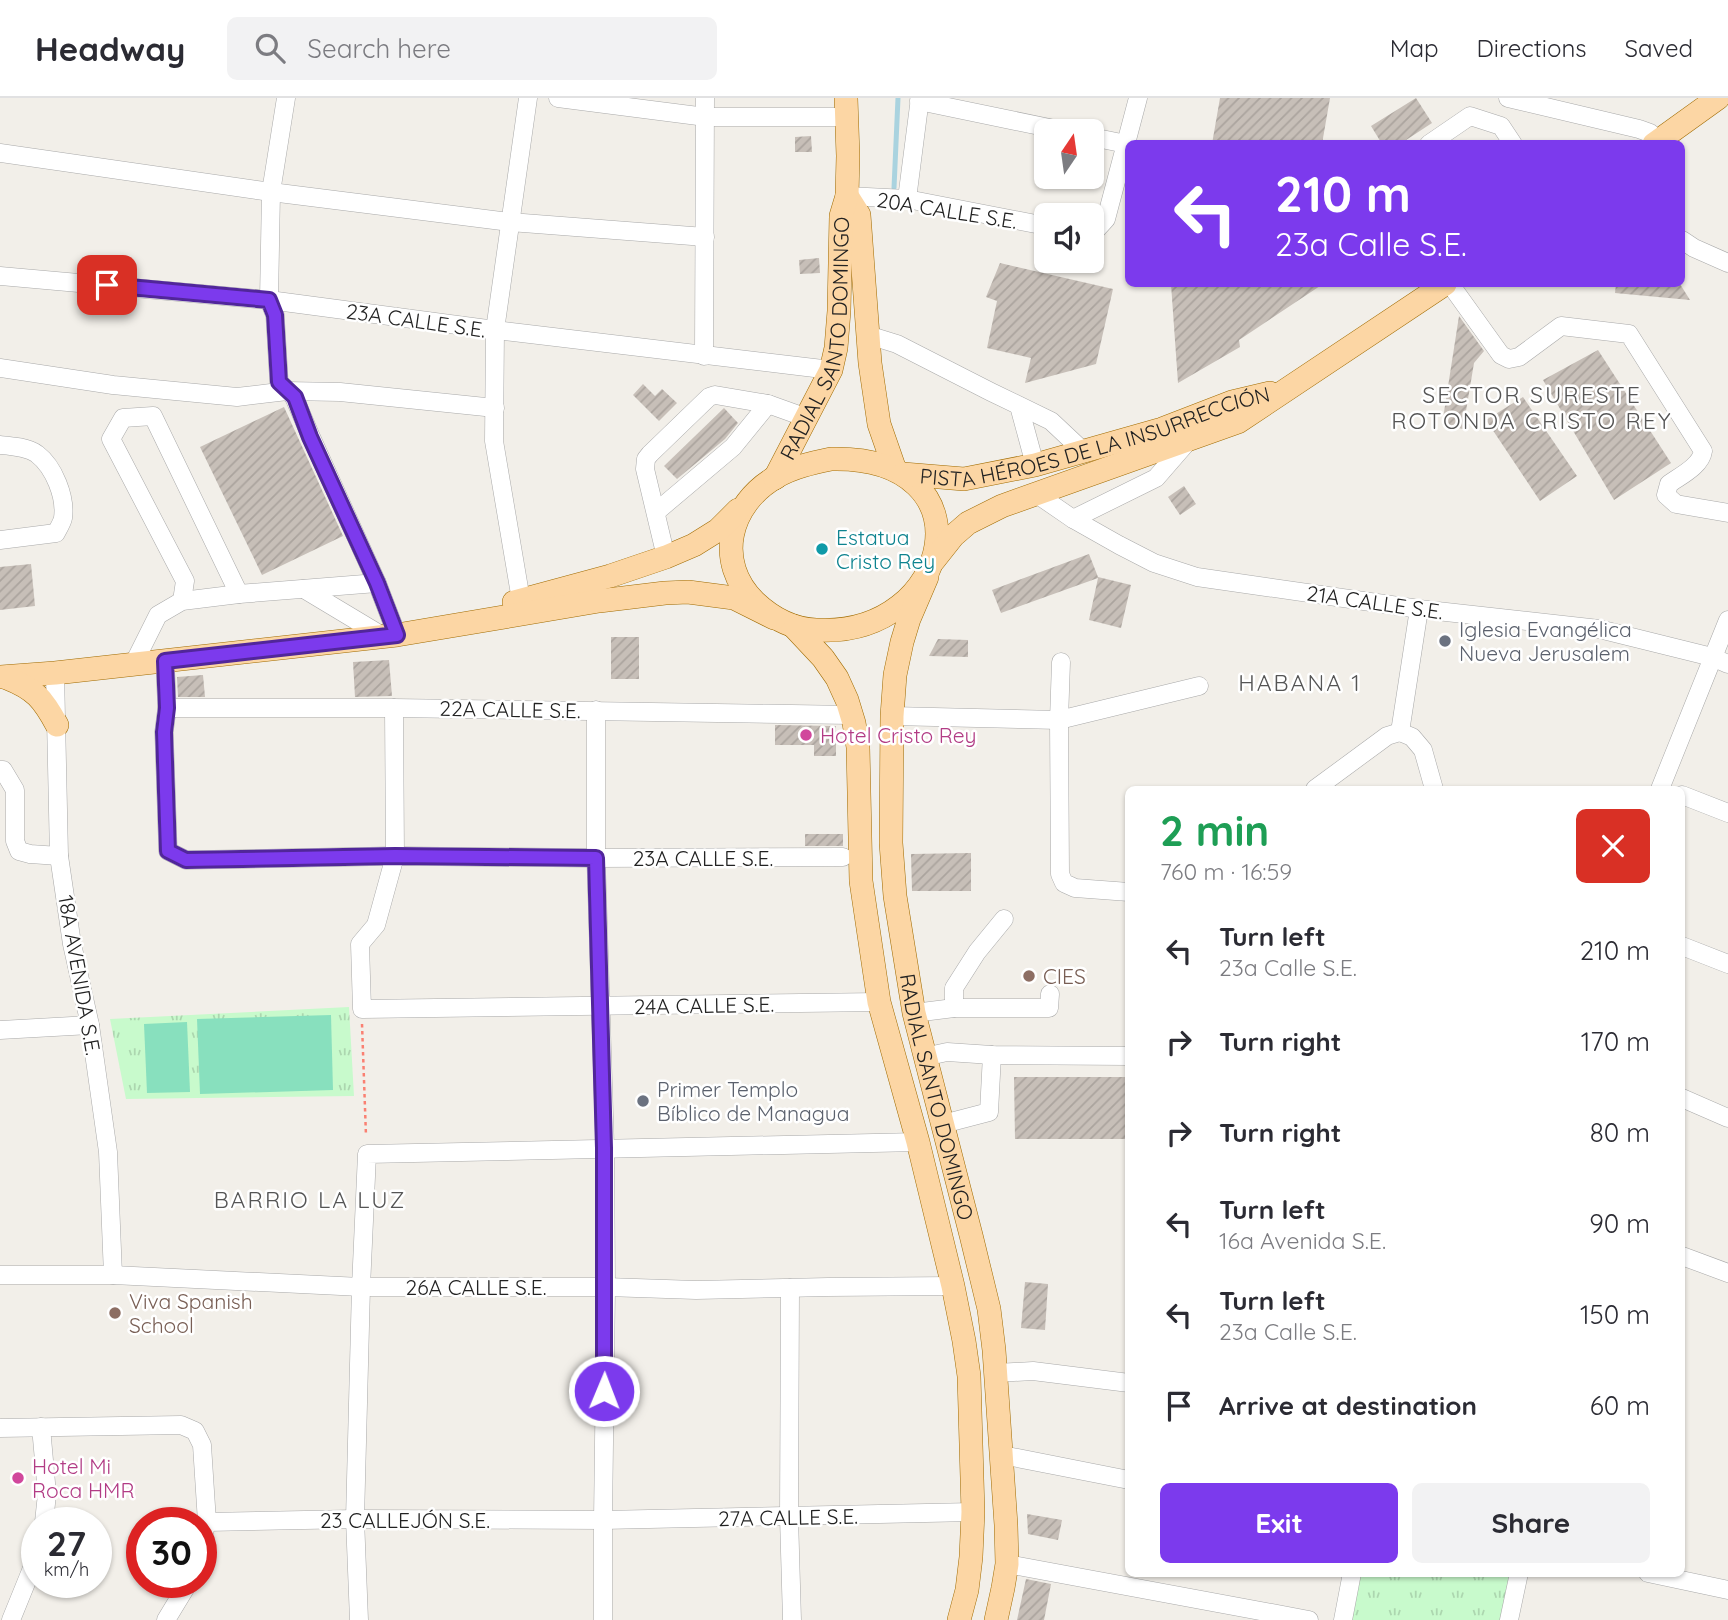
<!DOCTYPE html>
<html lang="en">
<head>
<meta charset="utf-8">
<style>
	:root { --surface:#fff; --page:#f2f2f3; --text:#2b2b33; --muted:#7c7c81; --line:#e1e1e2; --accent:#7c3aed }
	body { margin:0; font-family:Quicksand,sans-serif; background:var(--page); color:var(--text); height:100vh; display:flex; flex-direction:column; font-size:26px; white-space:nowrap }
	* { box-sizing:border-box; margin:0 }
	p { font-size:23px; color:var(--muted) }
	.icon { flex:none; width:38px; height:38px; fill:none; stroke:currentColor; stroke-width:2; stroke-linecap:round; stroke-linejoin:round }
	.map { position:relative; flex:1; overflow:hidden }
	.sheet { position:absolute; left:1125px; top:688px; width:560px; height:791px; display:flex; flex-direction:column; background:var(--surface); border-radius:10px; box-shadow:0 2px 5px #0004 }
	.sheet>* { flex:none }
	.guide { position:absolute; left:1125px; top:42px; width:560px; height:147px; border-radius:10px; box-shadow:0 2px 5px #0004; background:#7c3aed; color:#fff; overflow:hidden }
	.needle { width:46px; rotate:13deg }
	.tools { position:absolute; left:1034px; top:21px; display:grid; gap:14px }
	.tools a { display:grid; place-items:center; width:70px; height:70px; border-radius:10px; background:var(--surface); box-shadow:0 2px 5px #0004; font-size:35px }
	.speed { position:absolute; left:21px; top:1409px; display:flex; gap:14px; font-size:35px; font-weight:700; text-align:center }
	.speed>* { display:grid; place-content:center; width:91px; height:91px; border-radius:50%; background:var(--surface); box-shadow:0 2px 5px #0004; line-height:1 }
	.speed small { font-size:18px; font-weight:400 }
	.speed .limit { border:10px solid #d22; background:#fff; color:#111 }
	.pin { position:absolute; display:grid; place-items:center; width:60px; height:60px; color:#fff; margin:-30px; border-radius:14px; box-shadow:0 4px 10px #0006 }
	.me { position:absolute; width:77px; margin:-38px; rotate:1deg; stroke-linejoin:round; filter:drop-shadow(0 0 5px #0008) }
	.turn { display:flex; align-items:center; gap:24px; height:147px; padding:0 35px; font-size:32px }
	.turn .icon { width:91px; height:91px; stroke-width:2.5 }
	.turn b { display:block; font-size:49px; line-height:60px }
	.round { display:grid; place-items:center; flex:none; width:74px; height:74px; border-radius:10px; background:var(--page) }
	.overview { display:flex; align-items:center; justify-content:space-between; height:119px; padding:0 35px }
	h1 { font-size:42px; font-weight:700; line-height:52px; color:#1e9e55 }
	.button { display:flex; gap:14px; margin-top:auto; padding:14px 35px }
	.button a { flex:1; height:80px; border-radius:10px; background:var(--accent); color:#fff; font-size:28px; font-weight:700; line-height:80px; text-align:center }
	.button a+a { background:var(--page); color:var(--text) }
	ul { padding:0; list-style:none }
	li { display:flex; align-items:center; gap:21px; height:91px; padding:0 35px }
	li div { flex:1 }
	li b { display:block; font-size:26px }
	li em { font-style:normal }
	header { display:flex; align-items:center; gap:42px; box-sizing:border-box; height:98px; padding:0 35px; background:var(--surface); border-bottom:2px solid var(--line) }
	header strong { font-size:33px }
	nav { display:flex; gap:38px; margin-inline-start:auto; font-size:24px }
	.search { width:490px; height:63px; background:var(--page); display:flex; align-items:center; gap:18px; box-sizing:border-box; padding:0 24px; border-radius:10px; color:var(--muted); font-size:26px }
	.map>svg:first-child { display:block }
	.park { fill:url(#park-tufts) }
	.pitch { fill:#88e0be }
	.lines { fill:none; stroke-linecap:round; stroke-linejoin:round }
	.stream { stroke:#aad3df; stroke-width:5 }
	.building { fill:url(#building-hatch) }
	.minor-casing { stroke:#a9a9a9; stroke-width:19 }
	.major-casing { stroke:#a06b00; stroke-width:24 }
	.path { stroke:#fa8072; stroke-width:2.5; stroke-dasharray:3.5 3.5; stroke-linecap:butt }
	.minor { stroke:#fff; stroke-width:18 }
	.major { stroke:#fcd6a4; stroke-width:23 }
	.route-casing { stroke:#51269a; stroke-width:18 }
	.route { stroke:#7c3aed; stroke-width:12 }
	.culture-dot { fill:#0f9aa8; stroke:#fff; stroke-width:2.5 }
	.worship-dot { fill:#6b7280; stroke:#fff; stroke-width:2.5 }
	.hotel-dot { fill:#d1479c; stroke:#fff; stroke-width:2.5 }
	.education-dot { fill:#8d6e63; stroke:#fff; stroke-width:2.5 }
	.labels { text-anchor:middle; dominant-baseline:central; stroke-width:5; stroke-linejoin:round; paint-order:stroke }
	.street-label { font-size:21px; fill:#222; stroke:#fff }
	.culture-label { font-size:21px; fill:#0d838f; stroke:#fff; text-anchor:start }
	.worship-label { font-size:21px; fill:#5b616d; stroke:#fff; text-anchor:start }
	.hotel-label { font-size:21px; fill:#b23c85; stroke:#fff; text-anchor:start }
	.education-label { font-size:21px; fill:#785e54; stroke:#fff; text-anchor:start }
	.neighbourhood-label { font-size:23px; letter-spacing:2px; fill:#555; stroke:#fff }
</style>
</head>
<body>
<header>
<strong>Headway</strong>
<div class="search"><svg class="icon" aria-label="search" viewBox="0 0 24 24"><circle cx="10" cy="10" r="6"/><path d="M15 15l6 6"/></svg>Search here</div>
<nav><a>Map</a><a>Directions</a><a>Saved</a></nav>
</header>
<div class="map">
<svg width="1728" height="1522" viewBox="0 0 1728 1522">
	<defs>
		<pattern id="park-tufts" width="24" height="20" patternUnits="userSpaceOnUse" patternTransform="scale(1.75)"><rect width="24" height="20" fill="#c8facc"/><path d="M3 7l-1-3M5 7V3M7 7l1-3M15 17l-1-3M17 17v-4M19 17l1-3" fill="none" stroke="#acd6af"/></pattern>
		<pattern id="building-hatch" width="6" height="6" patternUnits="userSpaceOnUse" patternTransform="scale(1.75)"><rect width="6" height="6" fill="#c7bfb8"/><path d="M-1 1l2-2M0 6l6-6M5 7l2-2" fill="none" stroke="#aba49e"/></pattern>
	</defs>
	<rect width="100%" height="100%" fill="#f2efe9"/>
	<g class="park">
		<path d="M 349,909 L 354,998 L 126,1001 L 110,921 Z"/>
		<path d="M 1357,1475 L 1517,1475 L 1507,1522 L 1346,1522 Z"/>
	</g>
	<g class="pitch">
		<path d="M 331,917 L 333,992 L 200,996 L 197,921 Z"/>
		<path d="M 187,924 L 190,994 L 147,995 L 144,926 Z"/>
	</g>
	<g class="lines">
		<path class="stream" d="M 894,90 L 898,0"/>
	</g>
	<g class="building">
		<path d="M 1220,0 L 1330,0 L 1322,46 L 1212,46 Z"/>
		<path d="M 1416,0 L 1432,25 L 1400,46 L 1382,46 L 1371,28 Z"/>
		<path d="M 811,38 L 812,54 L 795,54 L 795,39 Z"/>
		<path d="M 819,160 L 820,175 L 800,176 L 799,162 Z"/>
		<path d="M 1000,165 L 1113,191 L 1096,266 L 1025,285 L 1031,260 L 987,250 L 997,203 L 986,199 Z"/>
		<path d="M 1171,186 L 1323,186 L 1239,242 L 1240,249 L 1178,285 Z"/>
		<path d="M 1616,186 L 1680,186 L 1690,202 L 1615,195 Z"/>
		<path d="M 1459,218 L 1484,253 L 1474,265 L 1463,331 L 1442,327 Z"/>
		<path d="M 1598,252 L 1671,365 L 1614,402 L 1543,282 Z"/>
		<path d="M 643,286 L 655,298 L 662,291 L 677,305 L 659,323 L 633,297 Z"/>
		<path d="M 1523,299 L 1577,378 L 1540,403 L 1486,322 Z"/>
		<path d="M 284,309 L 343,438 L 262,477 L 200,349 Z"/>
		<path d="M 724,310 L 738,325 L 725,341 L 677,381 L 664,368 Z"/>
		<path d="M 1184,388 L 1196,406 L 1180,417 L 1168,399 Z"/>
		<path d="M 1089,456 L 1098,479 L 1131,487 L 1121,530 L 1089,522 L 1098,480 L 1001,515 L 992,492 Z"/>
		<path d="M 31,466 L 35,508 L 0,512 L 0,469 Z"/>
		<rect x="611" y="539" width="28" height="42"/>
		<path d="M 938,541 L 968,542 L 968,559 L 929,558 Z"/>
		<path d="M 389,562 L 392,598 L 355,599 L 353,564 Z"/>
		<path d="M 203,577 L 205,599 L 178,599 L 177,579 Z"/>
		<path d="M 775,627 L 836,628 L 836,658 L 814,658 L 814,647 L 775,647 Z"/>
		<rect x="805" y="736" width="38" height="12"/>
		<path d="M 971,755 L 971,793 L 912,793 L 911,756 Z"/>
		<path d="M 1014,979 L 1129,979 L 1129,1041 L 1015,1041 Z"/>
		<path d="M 1025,1184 L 1048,1186 L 1045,1232 L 1021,1230 Z"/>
		<path d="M 1027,1416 L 1062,1422 L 1058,1442 L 1028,1436 Z"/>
		<path d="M 1026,1481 L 1051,1486 L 1044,1522 L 1017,1522 Z"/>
	</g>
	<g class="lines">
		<g class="minor-casing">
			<g id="minor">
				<path d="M 286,0 L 271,94 L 269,202 L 275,217 L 279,284 L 294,299 L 311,339 L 377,485 L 397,537"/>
				<path d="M 558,0 L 706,19 L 846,19"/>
				<path d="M 1508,0 L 1639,31 L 1650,35 L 1657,43"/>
				<path d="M 919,3 L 1064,33"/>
				<path d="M 1092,39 L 1126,46"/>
				<path d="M 1429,46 L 1470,18 L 1501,28 L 1513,46"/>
				<path d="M 0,55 L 271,94 L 510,124 L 705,139"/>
				<path d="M 847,98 L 907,101 L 1046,128"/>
				<path d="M 907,101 L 920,0"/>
				<path d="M 1092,133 L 1096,132 L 1106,121 L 1138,0"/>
				<path d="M 1682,142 L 1694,150 L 1728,165"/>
				<path d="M 0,178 L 269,202 L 495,232 L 831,272"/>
				<path d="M 1450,186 L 1501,257 L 1509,261 L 1519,259 L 1561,228 L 1629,236 L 1703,353 C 1701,368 1680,378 1669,386 L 1666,397 L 1676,406 L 1728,415"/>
				<path d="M 868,237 L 897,246 L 991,294 L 1051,323 L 1084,354"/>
				<path d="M 704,258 L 705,0"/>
				<path d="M 0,270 L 113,287 L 237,299 L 287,293 L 340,294 L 495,310"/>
				<path d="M 1019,308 L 1035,367"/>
				<path d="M 0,347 C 12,348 27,349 37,356 C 54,369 66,399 63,420 C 62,425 58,431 56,435 L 0,442"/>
				<path d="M 1038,397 L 1073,421 L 1119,447 L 1154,465 L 1197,479 L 1419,511 L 1599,531 L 1712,559 L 1728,566"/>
				<path d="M 656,414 L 733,349 L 768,306"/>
				<path d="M 1073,421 L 1156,380 L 1189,342"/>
				<path d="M 666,459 L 645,371 L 646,361 L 650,356 L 709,299 L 715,297 L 768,306 L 807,320"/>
				<path d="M 304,491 L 384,539"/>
				<path d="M 521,502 L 494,343 L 495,232 L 528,0"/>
				<path d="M 182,503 L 185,483 L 111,341 L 123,320 L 153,318 L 239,496"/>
				<path d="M 165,563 L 167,610 L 164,634 L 168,753 L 186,762 L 395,758 L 596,760 L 843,759"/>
				<path d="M 1061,564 L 1059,622 L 1060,776 L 1064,785 L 1075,790 L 1129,794"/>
				<path d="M 133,567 L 158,517 L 182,503 L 239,496 L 377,485"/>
				<path d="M 55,575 L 59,758 L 72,846 L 90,927 L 108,1054 L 113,1177"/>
				<path d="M 167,610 L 394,610 L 852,617"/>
				<path d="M 394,610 L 395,758 L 376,827 L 360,846 L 362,911 L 879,904"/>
				<path d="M 596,612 L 596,760 L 605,1050 L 606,1189 L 603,1422 L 603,1522"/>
				<path d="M 892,618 L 1059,622 L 1199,588"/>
				<path d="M 1400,634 L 1419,511"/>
				<path d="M 1400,634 L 1412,639 L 1423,652 L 1434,691"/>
				<path d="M 0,672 L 3,672 L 15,692 L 15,743 L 19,753 L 30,756 L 59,758"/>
				<path d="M 1315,691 L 1387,638 L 1400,634"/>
				<path d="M 1660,691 L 1728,522"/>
				<path d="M 1682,697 L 1728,715"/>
				<path d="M 1682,848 L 1728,866"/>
				<path d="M 954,910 L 954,890 L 977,854 L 1004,821"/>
				<path d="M 914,915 L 954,910 L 1049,910 L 1050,896"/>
				<path d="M 0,932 L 90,927"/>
				<path d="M 924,959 L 947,954 L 992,957 L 1129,958"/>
				<path d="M 1682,1000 L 1728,1020"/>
				<path d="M 943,1026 L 989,1014 L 992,957"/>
				<path d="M 1682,1158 L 1728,1175"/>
				<path d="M 0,1177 L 113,1177 L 361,1189 L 606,1189 L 696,1192 L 828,1189 L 953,1188"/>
				<path d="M 790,1190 L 789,1419 L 792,1522"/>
				<path d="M 997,1275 L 1033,1273 L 1129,1285"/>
				<path d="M 41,1329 L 47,1396 L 44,1424"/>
				<path d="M 0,1330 L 181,1327 L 195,1333 L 202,1347 L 207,1424 L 201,1445"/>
				<path d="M 1002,1357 L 1129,1382"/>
				<path d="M 207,1424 L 355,1421 L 603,1422 L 973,1414"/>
				<path d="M 1007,1466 L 1309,1522"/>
				<path d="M 1648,1475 L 1728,1492"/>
				<path d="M 11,1522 L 37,1458"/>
				<path d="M 166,1522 L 189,1484"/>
				<path d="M 359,1522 L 355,1421 L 361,1189 L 367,1056 L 918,1044"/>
				<path d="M 1343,1522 L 1352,1475"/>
				<path d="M 1509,1522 L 1519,1475"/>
			</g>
		</g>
		<g class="major-casing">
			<g id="major">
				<path d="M 1654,46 L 1718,0"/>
				<path d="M 847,98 L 859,117 L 870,265 L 879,326 L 895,372"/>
				<path d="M 831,361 C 993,357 954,540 816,532 C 793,531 772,520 755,504 C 714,464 729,406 776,379 C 793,369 812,365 831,361 Z"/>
				<path id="s1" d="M 903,376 L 964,381 L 1035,367 L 1162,331 L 1232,304 L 1270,295"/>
				<path id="s2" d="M 775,380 L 831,272 L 836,250 L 839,213 L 841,118 L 847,98 L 848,58 L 846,0"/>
				<path d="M 934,462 L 953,438 L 968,425 L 1002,408 L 1238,324 L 1445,186"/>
				<path id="s3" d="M 927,479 L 909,521 L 902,544 L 895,577 L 892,618 L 891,745 L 895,798 L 914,915 L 971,1137 L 989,1211 L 994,1252 L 1006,1427 L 1007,1466 L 1003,1490 L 996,1522"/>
				<path d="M 514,504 L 610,478 L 666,459 L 694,447 L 718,432 L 738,412"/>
				<path d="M 793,528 L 823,560 L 837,580 L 847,602 L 854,625 L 858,649 L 861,783 L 879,904 L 918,1044 L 953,1188 L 964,1243 L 969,1278 L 973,1414 L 971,1459 L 967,1492 L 959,1522"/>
				<path d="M 0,579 L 55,575 L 397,537 L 599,503 L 665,495 L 688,494 L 734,500 L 774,520"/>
				<path d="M 7,580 C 35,591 43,601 57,627"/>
			</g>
		</g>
		<path class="path" d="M 362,926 L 366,1038"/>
		<use href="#minor" class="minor"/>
		<use href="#major" class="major"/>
	</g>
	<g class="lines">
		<g class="route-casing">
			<path id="route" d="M 107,187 L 269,202 L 275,217 L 279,284 L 295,299 L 310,339 L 377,485 L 397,537 L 165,563 L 167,610 L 164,634 L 168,753 L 186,762 L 395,758 L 596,760 L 604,1050 L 604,1293"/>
		</g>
		<use href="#route" class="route"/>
	</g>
	<circle class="culture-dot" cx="822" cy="451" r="7"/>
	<g class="worship-dot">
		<circle cx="1445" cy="543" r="7"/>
		<circle cx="643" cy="1003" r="7"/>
	</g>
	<g class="hotel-dot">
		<circle cx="806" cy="637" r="7"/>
		<circle cx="18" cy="1380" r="7"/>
	</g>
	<g class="education-dot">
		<circle cx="1029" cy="878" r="7"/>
		<circle cx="115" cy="1215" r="7"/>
	</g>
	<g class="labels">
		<g class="street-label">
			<text transform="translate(947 112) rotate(9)">20A CALLE S.E.</text>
			<text transform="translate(416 222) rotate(8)">23A CALLE S.E.</text>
			<text stroke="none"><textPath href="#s2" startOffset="149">RADIAL SANTO DOMINGO</textPath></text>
			<text stroke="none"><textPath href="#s1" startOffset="198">PISTA HÉROES DE LA INSURRECCIÓN</textPath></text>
			<text transform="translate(1375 504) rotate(8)">21A CALLE S.E.</text>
			<text transform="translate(510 611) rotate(1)">22A CALLE S.E.</text>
			<text x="703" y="760">23A CALLE S.E.</text>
			<text transform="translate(80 877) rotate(80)">18A AVENIDA S.E.</text>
			<text transform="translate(704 907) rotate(-1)">24A CALLE S.E.</text>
			<text stroke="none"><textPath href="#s3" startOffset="530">RADIAL SANTO DOMINGO</textPath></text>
			<text x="476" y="1189">26A CALLE S.E.</text>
			<text transform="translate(788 1419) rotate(-1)">27A CALLE S.E.</text>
			<text x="405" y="1422">23 CALLEJÓN S.E.</text>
		</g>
		<g class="culture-label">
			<text x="836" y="439">Estatua<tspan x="836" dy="24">Cristo Rey</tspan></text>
		</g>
		<g class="worship-label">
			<text x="1459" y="531">Iglesia Evangélica<tspan x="1459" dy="24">Nueva Jerusalem</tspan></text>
			<text x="657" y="991">Primer Templo<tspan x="657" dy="24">Bíblico de Managua</tspan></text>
		</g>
		<g class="hotel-label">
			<text x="820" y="637">Hotel Cristo Rey</text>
			<text x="32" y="1368">Hotel Mi<tspan x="32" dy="24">Roca HMR</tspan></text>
		</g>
		<g class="education-label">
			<text x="1043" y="878">CIES</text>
			<text x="129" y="1203">Viva Spanish<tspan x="129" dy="24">School</tspan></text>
		</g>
		<g class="neighbourhood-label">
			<text x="1532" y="296">SECTOR SURESTE<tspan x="1532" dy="26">ROTONDA CRISTO REY</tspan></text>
			<text x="1300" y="584">HABANA 1</text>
			<text x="310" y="1101">BARRIO LA LUZ</text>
		</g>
	</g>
</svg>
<div class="tools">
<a><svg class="needle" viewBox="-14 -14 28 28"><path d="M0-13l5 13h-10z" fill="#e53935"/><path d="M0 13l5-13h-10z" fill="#7c7c81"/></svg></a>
<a><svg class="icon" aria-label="sound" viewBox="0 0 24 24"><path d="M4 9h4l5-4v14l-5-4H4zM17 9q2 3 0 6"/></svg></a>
</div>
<div class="speed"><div>27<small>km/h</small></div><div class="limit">30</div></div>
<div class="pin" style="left:107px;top:187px;background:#d93025"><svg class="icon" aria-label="arrive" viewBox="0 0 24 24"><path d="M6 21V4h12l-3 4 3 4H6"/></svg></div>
<svg class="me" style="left:604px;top:1293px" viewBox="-20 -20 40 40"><circle r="17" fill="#7c3aed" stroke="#fff" stroke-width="3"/><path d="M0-11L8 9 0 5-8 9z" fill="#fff"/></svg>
<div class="guide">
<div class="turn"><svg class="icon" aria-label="left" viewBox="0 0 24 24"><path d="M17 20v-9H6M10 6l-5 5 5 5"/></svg><div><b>210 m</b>23a Calle S.E.</div></div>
</div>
<section class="sheet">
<div class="overview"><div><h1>2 min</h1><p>760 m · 16:59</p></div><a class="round" style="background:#d93025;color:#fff"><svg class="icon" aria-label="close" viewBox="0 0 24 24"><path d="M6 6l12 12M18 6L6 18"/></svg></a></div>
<ul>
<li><svg class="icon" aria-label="left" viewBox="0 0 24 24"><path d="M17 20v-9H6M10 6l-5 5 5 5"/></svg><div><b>Turn left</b><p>23a Calle S.E.</p></div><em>210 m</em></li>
<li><svg class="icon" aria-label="right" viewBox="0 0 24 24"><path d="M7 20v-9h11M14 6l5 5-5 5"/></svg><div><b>Turn right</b></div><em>170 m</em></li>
<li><svg class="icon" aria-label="right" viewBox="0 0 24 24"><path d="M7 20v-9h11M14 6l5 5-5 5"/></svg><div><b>Turn right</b></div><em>80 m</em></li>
<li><svg class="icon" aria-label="left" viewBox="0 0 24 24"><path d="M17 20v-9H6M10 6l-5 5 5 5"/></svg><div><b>Turn left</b><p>16a Avenida S.E.</p></div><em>90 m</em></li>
<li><svg class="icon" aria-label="left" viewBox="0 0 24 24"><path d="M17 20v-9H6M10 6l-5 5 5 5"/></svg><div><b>Turn left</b><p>23a Calle S.E.</p></div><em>150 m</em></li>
<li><svg class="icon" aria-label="arrive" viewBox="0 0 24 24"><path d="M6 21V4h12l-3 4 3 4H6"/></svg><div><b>Arrive at destination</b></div><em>60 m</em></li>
</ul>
<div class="button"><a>Exit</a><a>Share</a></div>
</section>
</div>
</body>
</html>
